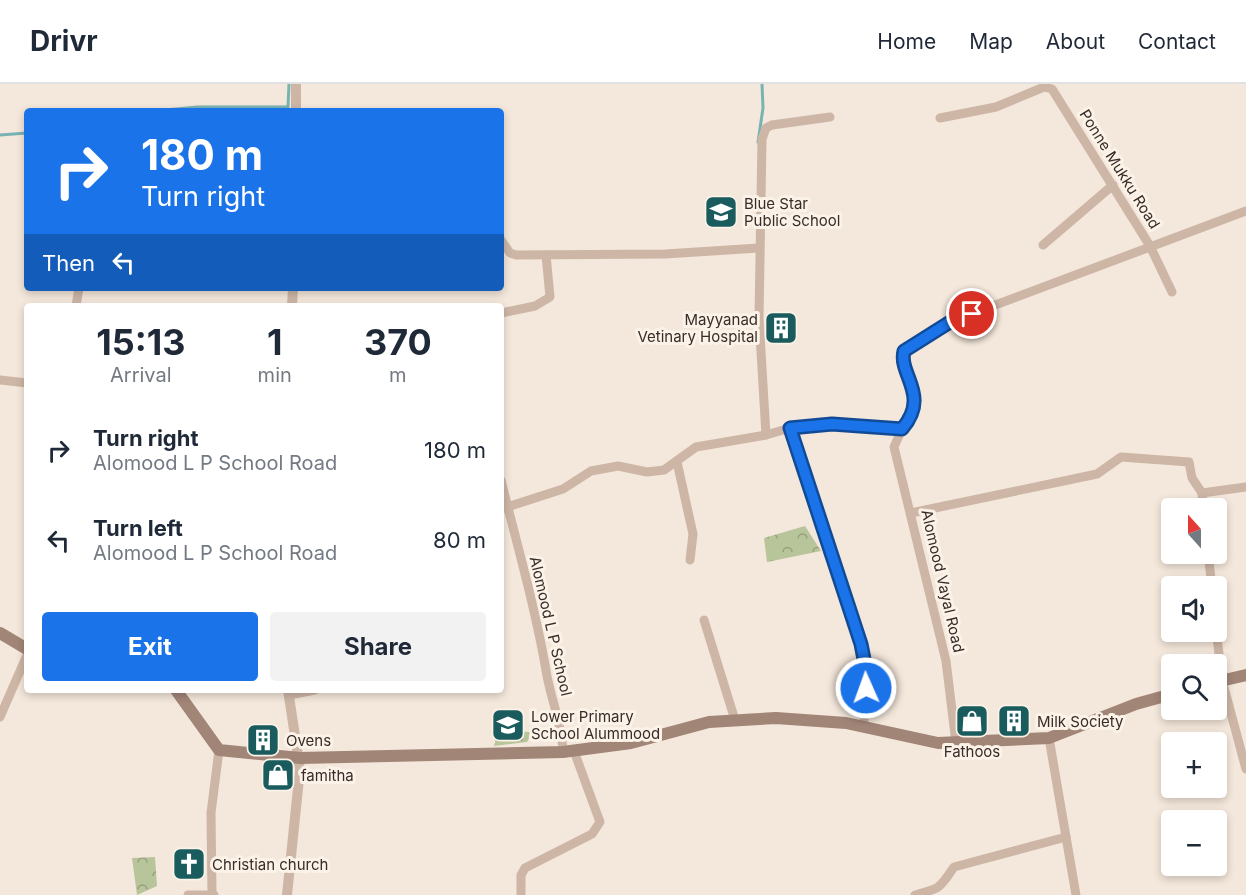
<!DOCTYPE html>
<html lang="en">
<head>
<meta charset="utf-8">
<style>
	:root { --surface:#fff; --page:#f2f2f3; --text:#1f2937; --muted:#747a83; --line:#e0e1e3; --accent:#1a73e8 }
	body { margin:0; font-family:Inter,sans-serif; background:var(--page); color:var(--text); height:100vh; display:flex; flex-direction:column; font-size:22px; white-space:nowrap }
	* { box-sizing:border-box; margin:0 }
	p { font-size:20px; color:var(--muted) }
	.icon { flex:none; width:33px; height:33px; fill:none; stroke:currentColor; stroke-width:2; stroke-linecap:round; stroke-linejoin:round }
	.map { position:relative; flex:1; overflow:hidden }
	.details { position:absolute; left:24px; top:219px; width:480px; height:390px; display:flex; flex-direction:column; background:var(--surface); border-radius:6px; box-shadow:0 3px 9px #0003 }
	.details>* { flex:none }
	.hud { position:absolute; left:24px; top:24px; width:480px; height:183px; border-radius:6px; box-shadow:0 3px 9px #0003; background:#1a73e8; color:#fff; overflow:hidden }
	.needle { width:39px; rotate:339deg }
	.tools { position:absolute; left:1161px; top:414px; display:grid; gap:12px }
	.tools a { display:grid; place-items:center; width:66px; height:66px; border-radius:6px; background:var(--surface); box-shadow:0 3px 9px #0003; font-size:30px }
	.pin { position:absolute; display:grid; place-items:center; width:51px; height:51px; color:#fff; margin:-26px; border:3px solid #fff; border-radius:50%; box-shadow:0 2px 6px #0007 }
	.me { position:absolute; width:66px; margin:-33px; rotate:358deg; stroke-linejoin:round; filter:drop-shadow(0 0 4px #0008) }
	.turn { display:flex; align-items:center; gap:21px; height:126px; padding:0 18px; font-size:27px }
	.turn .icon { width:78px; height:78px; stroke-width:2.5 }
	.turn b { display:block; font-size:42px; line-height:51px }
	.then { display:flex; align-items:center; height:57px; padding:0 18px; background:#0003; gap:12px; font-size:22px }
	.eta { display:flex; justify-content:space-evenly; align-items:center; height:102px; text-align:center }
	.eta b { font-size:36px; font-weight:700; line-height:42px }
	.button { display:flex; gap:12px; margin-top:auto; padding:12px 18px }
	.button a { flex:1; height:69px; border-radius:6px; background:var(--accent); color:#fff; font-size:24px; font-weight:700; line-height:69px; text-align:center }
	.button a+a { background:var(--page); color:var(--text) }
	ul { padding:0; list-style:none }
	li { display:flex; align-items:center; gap:18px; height:90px; padding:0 18px }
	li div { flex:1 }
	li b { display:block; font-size:22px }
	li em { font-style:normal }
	header { display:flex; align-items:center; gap:36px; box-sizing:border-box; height:84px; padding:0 30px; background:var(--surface); border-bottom:2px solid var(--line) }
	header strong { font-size:28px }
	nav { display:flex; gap:33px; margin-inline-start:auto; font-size:21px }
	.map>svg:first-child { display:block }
	.park { fill:url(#park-crowns) }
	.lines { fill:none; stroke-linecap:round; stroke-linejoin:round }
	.stream { stroke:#78b3b3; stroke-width:3 }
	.minor { stroke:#cdb6a6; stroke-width:9 }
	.tertiary { stroke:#cdb6a6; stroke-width:10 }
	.secondary { stroke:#a18577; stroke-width:12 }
	.route-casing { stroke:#114b97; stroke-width:15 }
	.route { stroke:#1a73e8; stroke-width:10 }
	.labels { text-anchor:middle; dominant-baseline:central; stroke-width:6; stroke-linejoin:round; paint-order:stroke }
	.street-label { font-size:15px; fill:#392c28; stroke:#fbf2e8 }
	.poi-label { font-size:15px; fill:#392c28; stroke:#fbf2e8; text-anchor:start }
</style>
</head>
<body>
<header>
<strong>Drivr</strong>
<nav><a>Home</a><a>Map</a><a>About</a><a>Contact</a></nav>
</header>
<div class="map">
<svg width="1246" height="811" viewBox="0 0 1246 811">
	<defs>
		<pattern id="park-crowns" width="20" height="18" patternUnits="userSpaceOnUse" patternTransform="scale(1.5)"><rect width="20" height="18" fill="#b8c49a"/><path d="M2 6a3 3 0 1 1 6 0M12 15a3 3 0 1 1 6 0" fill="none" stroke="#979f7e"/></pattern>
	</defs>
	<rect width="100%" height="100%" fill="#f4e7db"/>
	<g class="park">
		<path d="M 805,442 L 821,467 L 767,478 L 764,454 Z"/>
		<path d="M 498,647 L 532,648 L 527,658 L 494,662 Z"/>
		<path d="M 155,773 L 157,802 L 137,811 L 132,774 Z"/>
	</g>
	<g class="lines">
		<g class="stream">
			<path d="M 154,27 L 198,23 L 288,23 L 289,0"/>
			<path d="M 0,51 L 27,49"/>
			<path d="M 758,58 L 763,24 L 762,0"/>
		</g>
		<g class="minor">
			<path d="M 940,34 L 996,23 L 1044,3 L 1052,5 L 1150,162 L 1172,208"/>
			<path d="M 501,156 L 510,169 L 516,171 L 665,170 L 759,164"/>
			<path d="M 1043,161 L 1113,101"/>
			<path d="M 76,222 L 79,204"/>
			<path d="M 501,229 L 535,222 L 550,213 L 546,171"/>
			<path d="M 0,296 L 27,299"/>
			<path d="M 790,344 L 865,574 L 864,643"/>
			<path d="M 902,345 L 894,363 L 946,577 L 956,659"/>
			<path d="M 766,351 L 759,234 L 762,55 L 766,44 L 772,41 L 830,33"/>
			<path d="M 677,378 L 693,450 L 690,476"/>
			<path d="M 501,396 C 517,461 536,526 547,592 C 552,618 562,641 563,668"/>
			<path d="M 1202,409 L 1203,424"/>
			<path d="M 501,425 L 563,405 L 591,387 L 618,382 L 647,388 L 664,386 L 696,363 L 766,351 L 790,344 L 832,340 L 902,345 C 909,336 917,317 915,305 C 912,294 897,276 906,266 C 916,254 937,246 950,238 L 1246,127"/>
			<path d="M 911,429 L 1097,390 L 1121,373 L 1189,378 L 1192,394 L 1202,409 L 1246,403"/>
			<path d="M 1208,470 L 1212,502"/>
			<path d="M 704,536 L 735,636"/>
			<path d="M 1216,544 L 1222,596 L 1246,685"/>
			<path d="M 289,611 L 315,606"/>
			<path d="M 0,633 L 27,571"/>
			<path d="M 1049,654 L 1076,811"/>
			<path d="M 188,811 L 214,811"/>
			<path d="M 212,811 L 211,729 L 219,666"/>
			<path d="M 521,811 L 521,791 L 525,784 L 592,750 L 600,738 L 574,667"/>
			<path d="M 915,811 C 941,804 939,805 954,783 L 1066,753"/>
		</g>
		<g class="tertiary">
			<path d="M 296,0 L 296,27"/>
			<path d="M 292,222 L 293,204"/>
			<path d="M 287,811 L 300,685 L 288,606"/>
		</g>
		<g class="secondary">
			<path d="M 0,549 L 27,565"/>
			<path d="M 1216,598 L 1246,591"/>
			<path d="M 176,606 L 219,666 L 300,674 L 563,668 L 631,659 L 709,638 L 776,634 L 846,639 L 938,659 L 1049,654 L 1136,620 L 1172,610"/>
		</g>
	</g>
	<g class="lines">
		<g class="route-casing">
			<path id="route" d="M 866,604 L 866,585 L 861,560 L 790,344 L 832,340 L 902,345 C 931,311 898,291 904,267 L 950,238 L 972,230"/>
		</g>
		<use href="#route" class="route"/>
	</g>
	<defs>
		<g id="school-square" transform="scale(1.725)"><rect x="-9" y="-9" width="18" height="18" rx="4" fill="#1a5c5e" stroke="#fbf2e8"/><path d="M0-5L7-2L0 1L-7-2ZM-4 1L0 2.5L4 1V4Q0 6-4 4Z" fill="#fff"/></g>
		<g id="building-square" transform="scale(1.725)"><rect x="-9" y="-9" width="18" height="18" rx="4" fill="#1a5c5e" stroke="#fbf2e8"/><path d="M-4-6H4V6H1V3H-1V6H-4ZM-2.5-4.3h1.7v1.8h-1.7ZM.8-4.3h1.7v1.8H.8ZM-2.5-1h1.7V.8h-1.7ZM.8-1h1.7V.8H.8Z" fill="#fff"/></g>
		<g id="shop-square" transform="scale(1.725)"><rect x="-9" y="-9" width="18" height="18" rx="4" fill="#1a5c5e" stroke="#fbf2e8"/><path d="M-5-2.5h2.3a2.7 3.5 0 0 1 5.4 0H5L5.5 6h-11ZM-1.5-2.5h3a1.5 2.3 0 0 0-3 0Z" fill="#fff"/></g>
		<g id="church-square" transform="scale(1.725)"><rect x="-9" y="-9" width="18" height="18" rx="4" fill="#1a5c5e" stroke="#fbf2e8"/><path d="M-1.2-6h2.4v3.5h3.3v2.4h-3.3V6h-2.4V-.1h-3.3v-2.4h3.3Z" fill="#fff"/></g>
	</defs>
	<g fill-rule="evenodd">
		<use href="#school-square" x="721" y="128"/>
		<use href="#building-square" x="781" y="244"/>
		<use href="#shop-square" x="972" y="637"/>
		<use href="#building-square" x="1014" y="637"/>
		<use href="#school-square" x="508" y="641"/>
		<use href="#building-square" x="263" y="656"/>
		<use href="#shop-square" x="278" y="691"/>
		<use href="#church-square" x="189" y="780"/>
	</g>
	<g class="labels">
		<g class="street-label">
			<text transform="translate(1120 85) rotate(58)">Ponne Mukku Road</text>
			<text transform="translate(943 497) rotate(77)">Alomood Vayal Road</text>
			<text transform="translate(551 542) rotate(77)">Alomood L P School</text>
		</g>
		<g class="poi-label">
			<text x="744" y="119">Blue Star<tspan x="744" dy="17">Public School</tspan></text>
			<text x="758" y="235" text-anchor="end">Mayyanad<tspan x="758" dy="17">Vetinary Hospital</tspan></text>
			<text x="531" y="632">Lower Primary<tspan x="531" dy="17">School Alummood</tspan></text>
			<text x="1037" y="637">Milk Society</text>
			<text x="286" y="656">Ovens</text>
			<text x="972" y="667" text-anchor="middle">Fathoos</text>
			<text x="301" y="691">famitha</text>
			<text x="212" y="780">Christian church</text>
		</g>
	</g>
</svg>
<div class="tools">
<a><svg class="needle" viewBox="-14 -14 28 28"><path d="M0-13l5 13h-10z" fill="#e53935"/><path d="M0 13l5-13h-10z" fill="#747a83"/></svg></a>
<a><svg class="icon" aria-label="sound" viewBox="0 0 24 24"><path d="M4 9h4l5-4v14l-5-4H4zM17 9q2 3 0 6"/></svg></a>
<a><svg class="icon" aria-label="search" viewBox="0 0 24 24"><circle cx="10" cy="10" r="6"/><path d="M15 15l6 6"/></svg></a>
<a>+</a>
<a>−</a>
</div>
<div class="pin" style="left:972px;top:230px;background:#d93025"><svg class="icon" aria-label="arrive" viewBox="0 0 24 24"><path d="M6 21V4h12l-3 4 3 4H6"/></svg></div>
<svg class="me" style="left:866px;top:604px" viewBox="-20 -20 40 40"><circle r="17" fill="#1a73e8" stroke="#fff" stroke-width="3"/><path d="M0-11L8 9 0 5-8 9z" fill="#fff"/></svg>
<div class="hud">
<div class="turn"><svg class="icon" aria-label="right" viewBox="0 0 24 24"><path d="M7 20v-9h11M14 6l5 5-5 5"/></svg><div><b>180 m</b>Turn right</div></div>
<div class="then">Then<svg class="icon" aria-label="left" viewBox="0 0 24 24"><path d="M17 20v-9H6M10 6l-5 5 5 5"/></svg></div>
</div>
<section class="details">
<div class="eta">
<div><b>15:13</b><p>Arrival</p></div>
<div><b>1</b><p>min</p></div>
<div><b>370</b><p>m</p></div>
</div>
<ul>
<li><svg class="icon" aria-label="right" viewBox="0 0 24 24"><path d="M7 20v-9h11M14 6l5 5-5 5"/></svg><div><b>Turn right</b><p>Alomood L P School Road</p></div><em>180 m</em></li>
<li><svg class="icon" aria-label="left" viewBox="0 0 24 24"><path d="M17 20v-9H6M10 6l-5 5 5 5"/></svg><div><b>Turn left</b><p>Alomood L P School Road</p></div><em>80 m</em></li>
</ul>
<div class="button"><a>Exit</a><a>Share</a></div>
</section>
</div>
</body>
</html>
